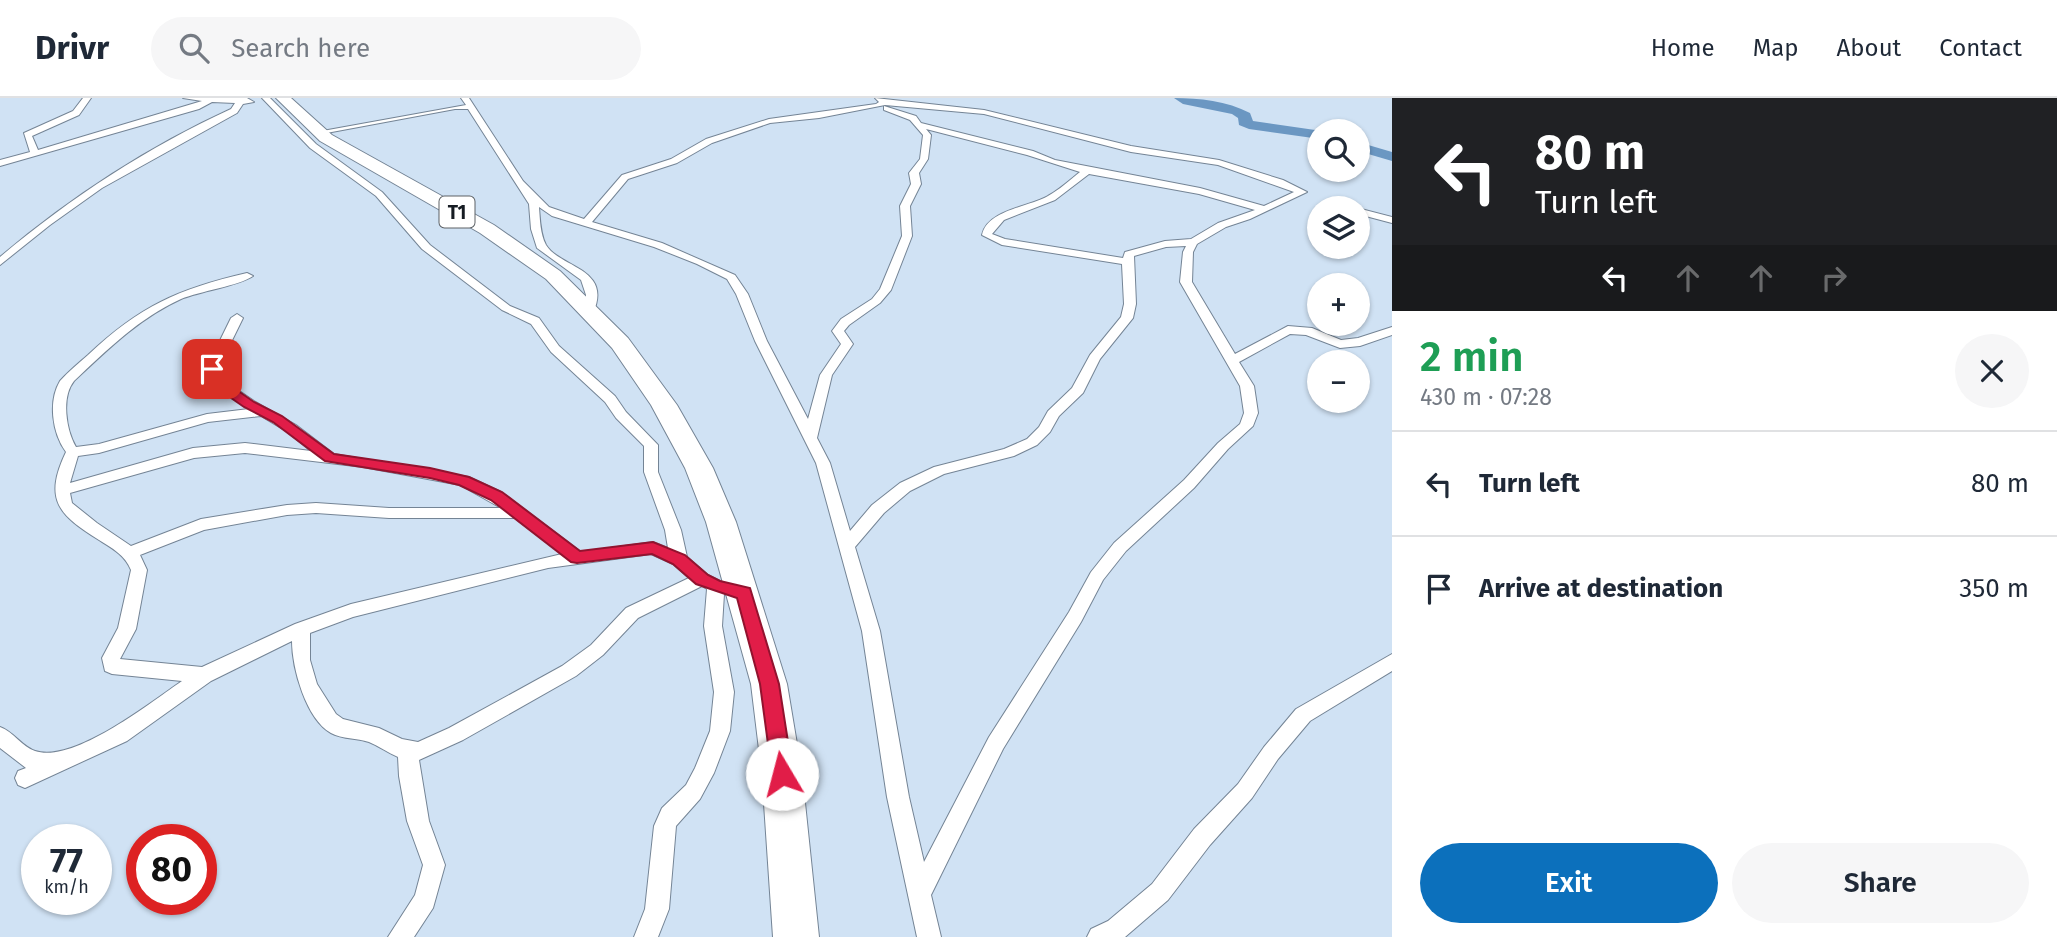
<!DOCTYPE html>
<html lang="en">
<head>
<meta charset="utf-8">
<style>
	:root { --surface:#fff; --page:#f6f6f7; --text:#1f2937; --muted:#747a83; --line:#e0e1e3; --accent:#0c70bc }
	body { margin:0; font-family:"Fira Sans",sans-serif; background:var(--page); color:var(--text); height:100vh; display:flex; flex-direction:column; font-size:26px; white-space:nowrap }
	* { box-sizing:border-box; margin:0 }
	p { font-size:23px; color:var(--muted) }
	.icon { flex:none; width:38px; height:38px; fill:none; stroke:currentColor; stroke-width:2; stroke-linecap:round; stroke-linejoin:round }
	.map { position:relative; flex:1; overflow:hidden }
	.sheet { display:flex; flex-direction:column; background:var(--surface); width:665px }
	.sheet>* { flex:none }
	.top-card { background:#202124; color:#fff; overflow:hidden }
	.fabs { position:absolute; left:1307px; top:21px; display:grid; gap:14px }
	.fabs a { display:grid; place-items:center; width:63px; height:63px; border-radius:50%; background:var(--surface); box-shadow:0 2px 5px #0004; font-size:35px }
	.speed { position:absolute; left:21px; top:726px; display:flex; gap:14px; font-size:35px; font-weight:700; text-align:center }
	.speed>* { display:grid; place-content:center; width:91px; height:91px; border-radius:50%; background:var(--surface); box-shadow:0 2px 5px #0004; line-height:1 }
	.speed small { font-size:18px; font-weight:400 }
	.speed .limit { border:10px solid #d22; background:#fff; color:#111 }
	.pin { position:absolute; display:grid; place-items:center; width:60px; height:60px; color:#fff; margin:-30px; border-radius:14px; box-shadow:0 4px 10px #0006 }
	.me { position:absolute; width:77px; margin:-38px; rotate:352deg; stroke-linejoin:round; filter:drop-shadow(0 0 5px #0008) }
	.turn { display:flex; align-items:center; gap:24px; height:147px; padding:0 28px; font-size:32px }
	.turn .icon { width:91px; height:91px; stroke-width:2.5 }
	.turn b { display:block; font-size:49px; line-height:60px }
	.lanes { display:flex; align-items:center; height:66px; padding:0 28px; background:#0003; justify-content:center; gap:35px; direction:ltr }
	.lanes .off { opacity:.35 }
	.round { display:grid; place-items:center; flex:none; width:74px; height:74px; border-radius:37px; background:var(--page) }
	.headline { display:flex; align-items:center; justify-content:space-between; height:119px; padding:0 28px }
	h1 { font-size:42px; font-weight:600; line-height:52px; color:#1e9e55 }
	.action { display:flex; gap:14px; margin-top:auto; padding:14px 28px }
	.action a { flex:1; height:80px; border-radius:42px; background:var(--accent); color:#fff; font-size:28px; font-weight:600; line-height:80px; text-align:center }
	.action a+a { background:var(--page); color:var(--text) }
	ul { padding:0; list-style:none }
	li { display:flex; align-items:center; gap:21px; height:105px; padding:0 28px; border-top:2px solid var(--line) }
	li div { flex:1 }
	li b { display:block; font-size:26px }
	li em { font-style:normal }
	header { display:flex; align-items:center; gap:42px; box-sizing:border-box; height:98px; padding:0 35px; background:var(--surface); border-bottom:2px solid var(--line) }
	header strong { font-size:33px }
	nav { display:flex; gap:38px; margin-inline-start:auto; font-size:24px }
	.search { width:490px; height:63px; background:var(--page); display:flex; align-items:center; gap:18px; box-sizing:border-box; padding:0 24px; border-radius:38px; color:var(--muted); font-size:26px }
	main { display:flex; flex:1; min-height:0 }
	.map>svg:first-child { display:block }
	.lines { fill:none; stroke-linecap:round; stroke-linejoin:round }
	.river { fill:#6b97c2; fill-rule:evenodd }
	.street-casing { stroke:#748495; stroke-width:2 }
	.highway-casing { stroke:#748495; stroke-width:2 }
	.street { fill:#fff; fill-rule:evenodd }
	.highway { fill:#fff; fill-rule:evenodd }
	.route { fill:#e11d48; stroke:#92132f; stroke-width:2 }
	.labels { text-anchor:middle; dominant-baseline:central; stroke-width:7; stroke-linejoin:round; paint-order:stroke }
	.shield { fill:#fff; stroke:#5c6065; stroke-width:2 }
	.shield-label { font-size:19px; font-weight:bold; fill:#161c23 }
</style>
</head>
<body>
<header>
<strong>Drivr</strong>
<div class="search"><svg class="icon" aria-label="search" viewBox="0 0 24 24"><circle cx="10" cy="10" r="6"/><path d="M15 15l6 6"/></svg>Search here</div>
<nav><a>Home</a><a>Map</a><a>About</a><a>Contact</a></nav>
</header>
<main>
<div class="map">
<svg width="1392" height="839" viewBox="0 0 1392 839">
	<rect width="100%" height="100%" fill="#d0e2f4"/>
	<g class="lines">
		<g class="river">
			<path d="M 1174,0 C 1199,0 1227,3 1250,15 L 1253,23 L 1322,33 L 1320,41 L 1249,31 L 1239,27 L 1238,20 L 1232,16 L 1183,6 Z"/>
			<path d="M 1358,44 L 1392,54 L 1392,63 L 1358,53 Z"/>
		</g>
		<g class="street-casing">
			<g id="street">
				<path d="M 83,0 L 91,0 L 79,17 L 32,38 L 38,52 L 202,3 L 183,0 L 247,0 L 254,4 L 243,6 L 237,15 L 102,90 L 50,127 L 0,167 L 0,159 C 70,100 148,49 231,11 L 235,5 L 212,4 L 199,11 L 0,68 L 0,62 L 30,54 L 24,35 L 73,13 Z"/>
				<path d="M 262,0 L 270,0 L 316,46 L 382,94 L 430,147 L 510,208 L 539,220 L 559,248 L 615,298 L 626,314 L 658,347 L 658,374 L 681,432 L 687,459 L 708,477 L 720,483 L 750,490 L 753,495 L 750,500 L 744,502 L 724,496 L 722,528 L 734,594 L 730,633 L 714,675 L 700,701 L 676,728 L 669,811 L 658,839 L 634,839 L 645,811 L 654,728 L 662,710 L 686,687 L 695,670 L 710,633 L 714,594 L 704,528 L 707,491 L 702,488 L 638,520 L 603,557 L 576,578 L 463,642 L 419,662 L 429,723 L 445,767 L 433,810 L 414,839 L 388,839 L 415,797 L 423,767 L 407,723 L 399,678 L 398,659 C 388,655 379,648 369,644 C 357,640 342,641 331,635 C 306,621 292,570 292,543 L 211,583 L 127,643 L 25,690 L 18,687 L 15,680 L 18,673 L 26,670 L 0,650 L 0,629 C 14,634 22,649 35,653 C 73,666 150,605 182,583 L 112,576 L 105,573 L 102,560 L 118,530 L 131,472 C 125,457 112,450 99,442 C 59,417 43,402 66,354 C 52,335 48,303 60,283 C 69,273 79,265 88,257 C 140,208 178,191 247,175 L 253,178 C 239,188 200,193 181,201 C 139,220 107,252 74,283 C 61,299 66,332 76,349 L 99,346 L 207,316 L 249,311 L 206,281 L 206,271 L 231,220 L 237,216 L 243,220 L 218,271 L 219,279 L 254,303 L 296,327 L 334,356 L 469,379 L 501,394 L 581,454 L 653,444 L 668,450 L 665,432 L 644,374 L 644,348 L 616,320 L 605,304 L 551,254 L 531,226 L 502,212 L 422,151 L 376,98 L 310,50 ZM 261,318 L 286,333 L 311,353 L 245,345 L 193,350 L 70,385 L 78,358 L 99,355 L 208,324 ZM 245,355 L 363,369 L 460,387 L 501,410 L 389,410 L 316,405 L 287,407 L 201,421 L 131,448 L 97,425 L 72,405 L 70,395 L 194,360 ZM 316,415 L 389,420 L 515,420 L 562,456 L 351,506 L 295,526 L 202,569 L 120,561 L 136,531 L 147,472 L 140,457 L 204,432 L 287,417 ZM 651,456 L 673,466 L 689,480 L 626,510 L 591,547 L 562,568 L 449,630 L 418,644 L 402,641 L 379,630 L 343,621 L 336,616 L 317,586 L 310,562 L 310,535 L 353,519 L 548,470 Z"/>
				<path d="M 461,0 L 469,0 L 523,83 L 549,109 L 584,121 L 622,77 L 671,61 L 706,41 L 769,21 L 876,6 L 879,4 L 875,0 L 984,12 L 1131,48 L 1219,62 L 1283,82 L 1307,94 L 1250,121 L 1226,129 L 1197,146 L 1193,154 L 1192,184 L 1235,256 L 1288,228 L 1312,230 L 1341,242 L 1358,240 L 1392,229 L 1392,237 L 1360,248 L 1340,250 L 1306,237 L 1290,236 L 1239,264 L 1254,288 L 1258,315 L 1253,328 L 1228,351 L 1194,390 L 1126,453 L 1103,482 L 1081,524 L 1003,651 L 931,797 L 941,839 L 917,839 L 887,699 L 862,533 L 816,365 L 755,243 L 736,196 L 727,181 L 697,166 L 654,149 L 552,118 L 539,109 C 540,121 540,136 546,147 C 560,170 613,170 593,215 L 585,215 L 586,197 L 581,182 L 537,150 L 531,131 L 529,106 L 468,11 L 455,11 L 321,36 L 317,34 L 466,7 ZM 885,7 L 984,16 L 1131,54 L 1218,67 L 1294,94 L 1264,108 L 1200,90 L 1055,62 L 1033,53 L 921,25 L 916,18 L 884,8 L 884,12 L 910,22 L 923,37 L 920,61 L 909,75 L 911,86 L 900,108 L 902,138 L 880,191 L 872,201 L 841,221 L 832,233 L 841,246 L 820,277 L 808,321 L 767,243 L 748,196 L 735,177 L 662,145 L 592,124 L 628,81 L 677,65 L 712,45 L 770,25 L 819,20 ZM 926,31 L 1027,57 L 1080,74 C 1070,82 1059,92 1048,98 C 1029,109 987,112 982,137 L 1002,147 L 1122,166 L 1124,206 L 1121,219 L 1090,257 L 1072,290 L 1048,313 L 1039,329 L 1027,341 L 1004,351 L 934,369 L 900,385 L 872,407 L 850,433 L 830,365 L 817,340 L 832,277 L 853,246 L 844,233 L 849,227 L 880,205 L 891,192 L 912,138 L 910,108 L 921,86 L 919,75 L 928,61 L 931,37 ZM 1089,76 L 1199,96 L 1255,112 L 1218,125 L 1191,141 L 1165,143 L 1125,154 L 1123,160 L 1005,141 L 992,136 L 1004,122 L 1055,102 ZM 1186,148 L 1183,154 L 1180,184 L 1240,288 L 1244,315 L 1240,326 L 1218,345 L 1184,382 L 1114,445 L 1091,474 L 1069,514 L 989,639 L 924,764 L 909,699 L 880,533 L 855,449 L 884,415 L 910,393 L 944,376 L 1014,358 L 1037,347 L 1050,334 L 1059,318 L 1083,295 L 1100,261 L 1133,220 L 1136,206 L 1134,158 L 1166,149 Z"/>
				<path d="M 1357,110 L 1361,111 L 1392,119 L 1392,125 L 1358,116 Z"/>
				<path d="M 1392,556 L 1392,573 L 1310,623 L 1278,661 L 1252,700 L 1210,747 L 1168,802 L 1125,839 L 1087,839 L 1091,831 L 1108,823 L 1152,786 L 1194,731 L 1238,686 L 1264,649 L 1296,611 Z"/>
			</g>
		</g>
		<g class="highway-casing">
			<path id="highway" d="M 276,0 L 291,0 L 332,37 L 494,127 L 560,173 L 628,240 L 677,307 L 713,370 L 736,424 L 787,586 L 802,676 L 819,839 L 773,839 L 762,676 L 751,586 L 706,424 L 685,370 L 651,307 L 612,250 L 546,181 L 480,135 L 320,43 Z"/>
		</g>
		<use href="#street" class="street"/>
		<use href="#highway" class="highway"/>
	</g>
	<path class="route" d="M 212,268 L 217,269 L 219,280 L 224,283 L 254,304 L 282,318 L 334,356 L 430,370 L 469,379 L 502,394 L 580,453 L 653,444 L 685,457 L 708,477 L 720,483 L 750,490 L 779,586 L 793,676 L 790,682 L 782,685 L 775,682 L 772,676 L 760,586 L 737,500 L 696,486 L 673,466 L 652,456 L 577,465 L 571,464 L 491,402 L 459,387 L 430,380 L 325,363 L 273,324 L 244,309 L 208,284 L 205,271 Z"/>
	<g class="labels">
		<rect class="shield" x="439.5" y="98.5" width="35" height="31" rx="5"/>
		<g class="shield-label">
			<text x="457" y="114">T1</text>
		</g>
	</g>
</svg>
<div class="fabs">
<a><svg class="icon" aria-label="search" viewBox="0 0 24 24"><circle cx="10" cy="10" r="6"/><path d="M15 15l6 6"/></svg></a>
<a><svg class="icon" aria-label="layers" viewBox="0 0 24 24"><path d="M12 4l9 5-9 5-9-5zM3 14l9 5 9-5"/></svg></a>
<a>+</a>
<a>−</a>
</div>
<div class="speed"><div>77<small>km/h</small></div><div class="limit">80</div></div>
<div class="pin" style="left:212px;top:271px;background:#d93025"><svg class="icon" aria-label="arrive" viewBox="0 0 24 24"><path d="M6 21V4h12l-3 4 3 4H6"/></svg></div>
<svg class="me" style="left:782px;top:676px" viewBox="-20 -20 40 40"><circle r="19" fill="#fff"/><path d="M0-13L10 11 0 6-10 11z" fill="#e11d48"/></svg>
</div>
<section class="sheet">
<div class="top-card">
<div class="turn"><svg class="icon" aria-label="left" viewBox="0 0 24 24"><path d="M17 20v-9H6M10 6l-5 5 5 5"/></svg><div><b>80 m</b>Turn left</div></div>
<div class="lanes"><svg class="icon" aria-label="left" viewBox="0 0 24 24"><path d="M17 20v-9H6M10 6l-5 5 5 5"/></svg><svg class="icon off" aria-label="ahead" viewBox="0 0 24 24"><path d="M12 20V5M6 11l6-6 6 6"/></svg><svg class="icon off" aria-label="ahead" viewBox="0 0 24 24"><path d="M12 20V5M6 11l6-6 6 6"/></svg><svg class="icon off" aria-label="right" viewBox="0 0 24 24"><path d="M7 20v-9h11M14 6l5 5-5 5"/></svg></div>
</div>
<div class="headline"><div><h1>2 min</h1><p>430 m · 07:28</p></div><a class="round"><svg class="icon" aria-label="close" viewBox="0 0 24 24"><path d="M6 6l12 12M18 6L6 18"/></svg></a></div>
<ul>
<li><svg class="icon" aria-label="left" viewBox="0 0 24 24"><path d="M17 20v-9H6M10 6l-5 5 5 5"/></svg><div><b>Turn left</b></div><em>80 m</em></li>
<li><svg class="icon" aria-label="arrive" viewBox="0 0 24 24"><path d="M6 21V4h12l-3 4 3 4H6"/></svg><div><b>Arrive at destination</b></div><em>350 m</em></li>
</ul>
<div class="action"><a>Exit</a><a>Share</a></div>
</section>
</main>
</body>
</html>
